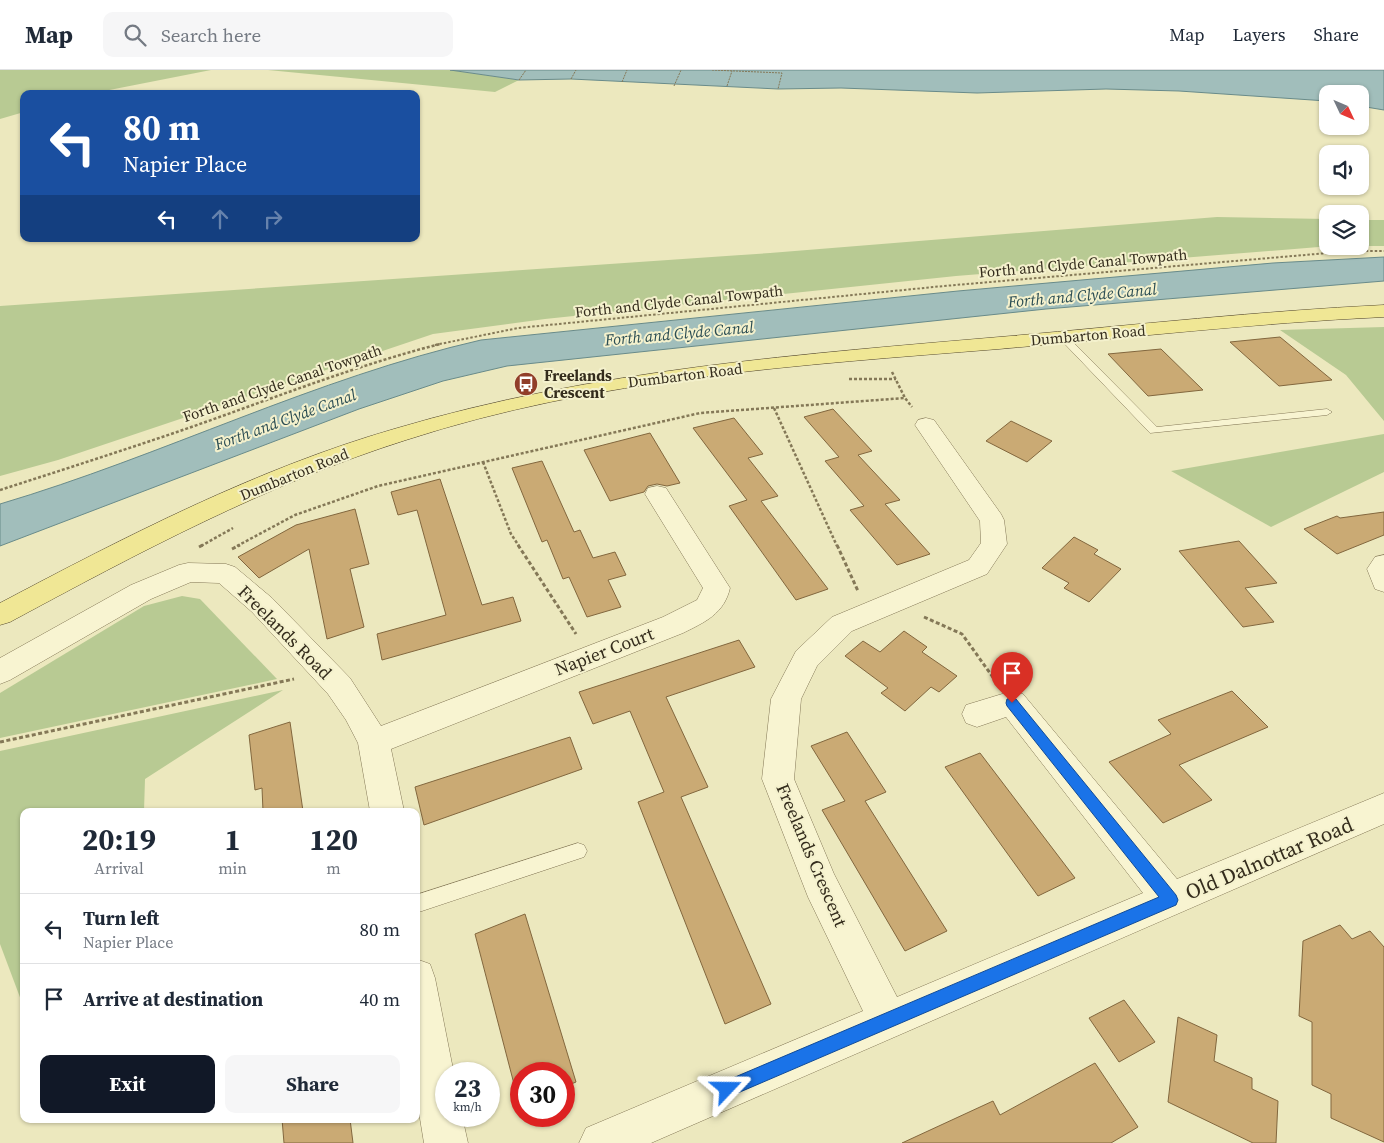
<!DOCTYPE html>
<html lang="en">
<head>
<meta charset="utf-8">
<style>
	:root { --surface:#fff; --page:#f6f6f7; --text:#1f2937; --muted:#747a83; --line:#e0e1e3; --accent:#111827 }
	body { margin:0; font-family:"Source Serif 4",serif; background:var(--page); color:var(--text); height:100vh; display:flex; flex-direction:column; font-size:19px; white-space:nowrap }
	* { box-sizing:border-box; margin:0 }
	p { font-size:16px; color:var(--muted) }
	.icon { flex:none; width:28px; height:28px; fill:none; stroke:currentColor; stroke-width:2; stroke-linecap:round; stroke-linejoin:round }
	.map { position:relative; flex:1; overflow:hidden }
	.drawer { position:absolute; left:20px; top:738px; width:400px; height:315px; display:flex; flex-direction:column; background:var(--surface); border-radius:10px; box-shadow:0 1px 4px #0004 }
	.drawer>* { flex:none }
	.hud { position:absolute; left:20px; top:20px; width:400px; height:152px; border-radius:10px; box-shadow:0 1px 4px #0004; background:#1a4fa0; color:#fff; overflow:hidden }
	.needle { width:32px; rotate:134deg }
	.tools { position:absolute; left:1319px; top:15px; display:grid; gap:10px }
	.tools a { display:grid; place-items:center; width:50px; height:50px; border-radius:10px; background:var(--surface); box-shadow:0 1px 4px #0004; font-size:25px }
	.speed { position:absolute; left:435px; top:992px; display:flex; gap:10px; font-size:25px; font-weight:700; text-align:center }
	.speed>* { display:grid; place-content:center; width:65px; height:65px; border-radius:50%; background:var(--surface); box-shadow:0 1px 4px #0004; line-height:1 }
	.speed small { font-size:12px; font-weight:400 }
	.speed .limit { border:8px solid #d22; background:#fff; color:#111 }
	.pin { position:absolute; display:grid; place-items:center; width:42px; height:42px; color:#fff; margin:-51px -21px; border-radius:50% 50% 50% 0; rotate:-45deg; box-shadow:0 0 5px #0007 }
	.pin .icon { rotate:45deg }
	.me { position:absolute; width:55px; margin:-28px; rotate:67deg; stroke-linejoin:round; filter:drop-shadow(0 0 4px #0008) }
	.turn { display:flex; align-items:center; gap:18px; height:105px; padding:0 20px; font-size:22px }
	.turn .icon { width:65px; height:65px; stroke-width:2.5 }
	.turn b { display:block; font-size:35px; line-height:42px }
	.lanes { display:flex; align-items:center; height:48px; padding:0 20px; background:#0003; justify-content:center; gap:25px; direction:ltr }
	.lanes .off { opacity:.35 }
	.eta { display:flex; justify-content:space-evenly; align-items:center; height:85px; text-align:center }
	.eta b { font-size:30px; font-weight:700; line-height:35px }
	.primary-button { display:flex; gap:10px; margin-top:auto; padding:10px 20px }
	.primary-button a { flex:1; height:58px; border-radius:10px; background:var(--accent); color:#fff; font-size:20px; font-weight:700; line-height:58px; text-align:center }
	.primary-button a+a { background:var(--page); color:var(--text) }
	ul { padding:0; list-style:none }
	li { display:flex; align-items:center; gap:15px; height:70px; padding:0 20px; border-top:1px solid var(--line) }
	li div { flex:1 }
	li b { display:block; font-size:19px }
	li em { font-style:normal }
	header { display:flex; align-items:center; gap:30px; box-sizing:border-box; height:70px; padding:0 25px; background:var(--surface); border-bottom:1px solid var(--line) }
	header strong { font-size:24px }
	nav { display:flex; gap:28px; margin-inline-start:auto; font-size:18px }
	.search { width:350px; height:45px; background:var(--page); display:flex; align-items:center; gap:12px; box-sizing:border-box; padding:0 18px; border-radius:10px; color:var(--muted); font-size:19px }
	.map>svg:first-child { display:block }
	.green { fill:#b8ca93 }
	.water { fill:#a1bebb; stroke:#698b8a }
	.building { fill:#caaa74; stroke:#82673e }
	.lines { fill:none; stroke-linecap:round; stroke-linejoin:round }
	.service-casing { stroke:#847857; stroke-width:1 }
	.minor-casing { stroke:#847857; stroke-width:1 }
	.primary-casing { stroke:#51452c; stroke-width:1 }
	.path-far3 { stroke:#847857; stroke-width:1; stroke-dasharray:2 1; stroke-linecap:butt }
	.path-far2 { stroke:#847857; stroke-width:2; stroke-dasharray:2.5 2; stroke-linecap:butt }
	.path-far1 { stroke:#847857; stroke-width:2.5; stroke-dasharray:3 2; stroke-linecap:butt }
	.path { stroke:#847857; stroke-width:3; stroke-dasharray:4 2.5; stroke-linecap:butt }
	.service { fill:#f8f4d1; fill-rule:evenodd }
	.minor { fill:#f8f4d1; fill-rule:evenodd }
	.primary { fill:#f0e795; fill-rule:evenodd }
	.route { fill:#1a73e8; stroke:#114b97 }
	.labels { text-anchor:middle; dominant-baseline:central; stroke-width:4; stroke-linejoin:round; paint-order:stroke }
	.far-street-label { font-size:15px; fill:#342c1c; stroke:#f4f1cd }
	.far-poi-label { font-size:15px; font-weight:bold; fill:#342c1c; stroke:#f4f1cd; text-anchor:start }
	.far-water-label { font-size:16px; font-style:italic; fill:#2b4d53; stroke:#f4f1cd }
	.street-label { font-size:18px; fill:#342c1c; stroke:#f4f1cd }
	.near-street-label { font-size:21px; fill:#342c1c; stroke:#f4f1cd }
</style>
</head>
<body>
<header>
<strong>Map</strong>
<div class="search"><svg class="icon" aria-label="search" viewBox="0 0 24 24"><circle cx="10" cy="10" r="6"/><path d="M15 15l6 6"/></svg>Search here</div>
<nav><a>Map</a><a>Layers</a><a>Share</a></nav>
</header>
<div class="map">
<svg width="1384" height="1073" viewBox="0 0 1384 1073">
	<rect width="100%" height="100%" fill="#ece8be"/>
	<g class="green">
		<path d="M 0,0 L 211,0 L 89,24 L 24,24 L 24,42 L 0,49 Z"/>
		<path d="M 268,0 L 450,0 L 519,10 L 495,22 Z"/>
		<path d="M 1217,147 L 1327,149 L 1328,176 L 1331,176 L 956,206 L 545,249 L 433,264 L 58,390 L 0,406 L 0,236 L 770,183 Z"/>
		<rect x="1360" y="150" width="24" height="26"/>
		<path d="M 1384,257 L 1384,351 L 1346,305 L 1280,260 Z"/>
		<path d="M 1384,364 L 1384,402 L 1271,457 L 1171,401 Z"/>
		<path d="M 182,526 L 200,529 L 277,609 L 0,668 L 0,623 L 144,536 Z"/>
		<path d="M 283,620 L 145,709 L 144,741 L 24,741 L 24,938 L 0,874 L 0,681 Z"/>
	</g>
	<g class="water">
		<path d="M 450,0 L 1384,0 L 1384,40 L 1360,36 L 1360,24 L 1328,24 L 1327,31 L 1179,21 L 1106,19 L 977,23 L 841,18 L 778,19 L 571,9 L 519,10 Z"/>
		<path d="M 1384,187 L 1384,211 L 1046,239 L 507,296 L 443,311 L 359,339 L 0,476 L 0,434 C 162,386 315,308 481,270 L 958,221 L 1273,193 Z"/>
	</g>
	<g class="building">
		<path d="M 1280,267 L 1332,310 L 1279,316 L 1230,272 Z"/>
		<path d="M 1161,279 L 1203,320 L 1148,326 L 1108,284 Z"/>
		<path d="M 833,339 L 872,381 L 858,385 L 900,430 L 885,434 L 930,484 L 897,495 L 850,440 L 864,436 L 825,391 L 839,387 L 804,347 Z"/>
		<path d="M 734,348 L 763,384 L 748,388 L 778,426 L 761,431 L 828,519 L 796,530 L 729,436 L 747,430 L 693,358 Z"/>
		<path d="M 1011,351 L 1052,371 L 1027,392 L 986,371 Z"/>
		<path d="M 650,363 L 680,413 L 667,416 L 657,414 L 648,416 L 644,422 L 610,431 L 584,380 Z"/>
		<path d="M 542,391 L 574,462 L 580,460 L 593,488 L 615,482 L 626,505 L 608,510 L 621,537 L 587,547 L 569,507 L 563,509 L 547,470 L 542,472 L 512,398 Z"/>
		<path d="M 440,409 L 482,535 L 513,527 L 521,551 L 382,590 L 377,564 L 446,545 L 417,440 L 398,445 L 391,422 Z"/>
		<path d="M 355,439 L 369,494 L 350,499 L 364,557 L 327,569 L 309,479 L 259,508 L 238,487 L 296,455 Z"/>
		<path d="M 1384,442 L 1384,465 L 1337,484 L 1304,459 L 1337,446 L 1340,448 Z"/>
		<path d="M 1074,467 L 1098,480 L 1094,484 L 1121,499 L 1089,532 L 1064,518 L 1069,513 L 1042,498 Z"/>
		<path d="M 1239,471 L 1277,513 L 1245,518 L 1274,552 L 1243,557 L 1179,481 Z"/>
		<path d="M 904,561 L 927,577 L 922,582 L 957,606 L 939,622 L 931,617 L 905,641 L 881,623 L 888,618 L 845,586 L 863,571 L 880,582 Z"/>
		<path d="M 739,570 L 755,597 L 666,627 L 708,717 L 681,727 L 771,934 L 725,954 L 638,732 L 664,722 L 630,641 L 593,654 L 579,622 Z"/>
		<path d="M 1232,621 L 1268,657 L 1179,695 L 1212,730 L 1163,753 L 1109,692 L 1171,664 L 1158,650 Z"/>
		<path d="M 290,652 L 303,741 L 263,741 L 262,718 L 255,720 L 249,665 Z"/>
		<path d="M 847,662 L 886,722 L 865,731 L 947,861 L 905,881 L 822,740 L 845,731 L 811,676 Z"/>
		<path d="M 570,667 L 582,699 L 424,755 L 415,717 Z"/>
		<path d="M 980,683 L 1075,808 L 1038,826 L 945,697 Z"/>
		<path d="M 525,844 L 576,1012 L 564,1017 L 564,1004 L 521,1004 L 520,1037 L 475,864 Z"/>
		<path d="M 1340,855 L 1352,869 L 1370,861 L 1384,877 L 1384,1072 L 1331,1048 L 1331,1024 L 1312,1015 L 1312,952 L 1299,946 L 1303,871 Z"/>
		<path d="M 1124,930 L 1155,972 L 1119,992 L 1089,948 Z"/>
		<path d="M 1178,947 L 1217,965 L 1214,991 L 1252,1008 L 1252,1019 L 1278,1031 L 1276,1073 L 1253,1073 L 1168,1032 Z"/>
		<path d="M 1095,993 L 1138,1057 L 1111,1073 L 902,1073 L 993,1031 L 1000,1045 Z"/>
		<path d="M 282,1049 L 350,1049 L 353,1073 L 284,1073 Z"/>
	</g>
	<g class="lines">
		<g class="service-casing">
			<g id="service">
				<path d="M 1063,264 L 1066,265 L 1157,357 L 1327,339 L 1332,342 L 1327,345 L 1150,363 L 1060,269 L 1058,267 Z"/>
				<path d="M 578,773 L 584,775 L 587,781 L 584,787 L 416,843 L 416,825 Z"/>
			</g>
		</g>
		<g class="minor-casing">
			<g id="minor">
				<path d="M 926,348 L 934,350 L 1001,444 L 1004,450 L 1007,474 L 987,504 L 852,561 L 817,596 L 801,629 L 794,709 L 834,804 L 897,927 L 1143,823 L 1006,647 L 977,657 L 966,653 L 962,644 L 966,635 L 1012,621 L 1023,624 L 1177,809 L 1384,723 L 1384,754 L 651,1073 L 579,1073 L 586,1058 L 863,941 L 808,827 L 762,709 L 771,629 L 796,581 L 832,547 L 969,490 L 981,473 L 980,451 L 915,355 L 918,350 Z"/>
				<path d="M 657,416 L 666,418 L 730,518 C 724,544 705,552 683,563 L 391,679 L 404,741 L 370,741 L 358,673 L 346,650 L 328,624 L 252,542 L 219,513 L 191,512 L 151,529 L 10,610 L 0,614 L 0,588 L 131,515 L 179,495 L 188,493 L 226,494 L 235,497 L 272,528 L 350,608 L 381,656 L 663,547 L 697,530 L 703,518 L 645,424 L 648,418 Z"/>
				<path d="M 1384,485 L 1384,522 L 1375,519 L 1367,499 L 1375,487 Z"/>
				<path d="M 416,889 L 430,894 L 435,908 L 454,1004 L 446,1004 L 446,1046 L 462,1046 L 468,1073 L 424,1073 L 416,1024 Z"/>
			</g>
		</g>
		<g class="primary-casing">
			<path id="primary" d="M 1384,235 L 1384,247 C 1255,253 1127,268 999,279 C 800,295 596,308 406,370 C 267,414 138,483 10,552 L 0,555 L 0,533 C 127,466 256,399 394,359 C 595,299 803,284 1011,266 C 1135,255 1260,241 1384,235 Z"/>
		</g>
		<g class="path-far3">
			<path d="M 712,0 L 782,3 L 778,19"/>
			<path d="M 571,9 L 576,0"/>
			<path d="M 519,10 L 526,0"/>
			<path d="M 622,12 L 627,0"/>
			<path d="M 674,16 L 681,0"/>
			<path d="M 727,16 L 732,1"/>
		</g>
		<path class="path-far2" d="M 435,275 L 518,258 L 944,216 L 1351,181 L 1384,181"/>
		<g class="path-far1">
			<path d="M 892,302 L 905,328"/>
			<path d="M 849,309 L 896,309"/>
			<path d="M 774,338 L 837,476"/>
			<path d="M 483,392 L 511,464 L 519,476"/>
			<path d="M 0,420 C 59,401 118,382 177,362 C 264,332 350,297 440,274"/>
			<path d="M 201,476 L 233,458"/>
			<path d="M 237,476 L 295,445 L 378,416 L 700,343 L 905,328 L 912,337"/>
		</g>
		<g class="path">
			<path d="M 518,475 L 576,564"/>
			<path d="M 837,475 L 858,521"/>
			<path d="M 199,477 L 203,475"/>
			<path d="M 232,479 L 240,475"/>
			<path d="M 924,547 L 962,564 L 995,610"/>
			<path d="M 0,672 L 294,609"/>
		</g>
		<use href="#service" class="service"/>
		<use href="#minor" class="minor"/>
		<use href="#primary" class="primary"/>
	</g>
	<path class="route" d="M 1012,628 L 1016,629 L 1176,825 L 1178,830 L 1176,835 L 733,1025 L 727,1028 L 721,1025 L 718,1019 L 721,1013 L 1159,827 L 1007,636 L 1006,633 L 1007,629 Z"/>
	<defs>
		<g id="bus-disc" transform="scale(1.25)"><circle r="9.5" fill="#913e29" stroke="#f4f1cd"/><path d="M-5-6H5V4H4V6H2V4H-2V6H-4V4H-5ZM-3.5-4V0h7V-4ZM-3.5 1.2v1.5H-2V1.2ZM2 1.2v1.5H3.5V1.2Z" fill="#fff"/></g>
	</defs>
	<g fill-rule="evenodd">
		<use href="#bus-disc" x="526" y="314"/>
	</g>
	<g class="labels">
		<g class="far-street-label">
			<text transform="translate(1083 193) rotate(-5)">Forth and Clyde Canal Towpath</text>
			<text transform="translate(679 231) rotate(-6)">Forth and Clyde Canal Towpath</text>
			<text transform="translate(1088 265) rotate(-5)">Dumbarton Road</text>
			<text transform="translate(685 305) rotate(-7)">Dumbarton Road</text>
			<text transform="translate(282 313) rotate(-19)">Forth and Clyde Canal Towpath</text>
			<text transform="translate(294 404) rotate(-22)">Dumbarton Road</text>
		</g>
		<g class="far-poi-label">
			<text x="544" y="305">Freelands<tspan x="544" dy="17">Crescent</tspan></text>
		</g>
		<g class="far-water-label">
			<text transform="translate(1082 225) rotate(-5)">Forth and Clyde Canal</text>
			<text transform="translate(679 263) rotate(-5)">Forth and Clyde Canal</text>
			<text transform="translate(285 349) rotate(-20)">Forth and Clyde Canal</text>
		</g>
		<g class="street-label">
			<text transform="translate(285 562) rotate(45)">Freelands Road</text>
			<text transform="translate(604 581) rotate(-21)">Napier Court</text>
			<text transform="translate(812 785) rotate(67)">Freelands Crescent</text>
		</g>
		<g class="near-street-label">
			<text transform="translate(1269 788) rotate(-23)">Old Dalnottar Road</text>
		</g>
	</g>
</svg>
<div class="tools">
<a><svg class="needle" viewBox="-14 -14 28 28"><path d="M0-13l5 13h-10z" fill="#e53935"/><path d="M0 13l5-13h-10z" fill="#747a83"/></svg></a>
<a><svg class="icon" aria-label="sound" viewBox="0 0 24 24"><path d="M4 9h4l5-4v14l-5-4H4zM17 9q2 3 0 6"/></svg></a>
<a><svg class="icon" aria-label="layers" viewBox="0 0 24 24"><path d="M12 4l9 5-9 5-9-5zM3 14l9 5 9-5"/></svg></a>
</div>
<div class="speed"><div>23<small>km/h</small></div><div class="limit">30</div></div>
<div class="pin" style="left:1012px;top:633px;background:#d93025"><svg class="icon" aria-label="arrive" viewBox="0 0 24 24"><path d="M6 21V4h12l-3 4 3 4H6"/></svg></div>
<svg class="me" style="left:727px;top:1019px" viewBox="-20 -20 40 40"><path d="M0-17L14 15 0 8-14 15z" fill="#1a73e8" stroke="#fff" stroke-width="4"/></svg>
<div class="hud">
<div class="turn"><svg class="icon" aria-label="left" viewBox="0 0 24 24"><path d="M17 20v-9H6M10 6l-5 5 5 5"/></svg><div><b>80 m</b>Napier Place</div></div>
<div class="lanes"><svg class="icon" aria-label="left" viewBox="0 0 24 24"><path d="M17 20v-9H6M10 6l-5 5 5 5"/></svg><svg class="icon off" aria-label="ahead" viewBox="0 0 24 24"><path d="M12 20V5M6 11l6-6 6 6"/></svg><svg class="icon off" aria-label="right" viewBox="0 0 24 24"><path d="M7 20v-9h11M14 6l5 5-5 5"/></svg></div>
</div>
<section class="drawer">
<div class="eta">
<div><b>20:19</b><p>Arrival</p></div>
<div><b>1</b><p>min</p></div>
<div><b>120</b><p>m</p></div>
</div>
<ul>
<li><svg class="icon" aria-label="left" viewBox="0 0 24 24"><path d="M17 20v-9H6M10 6l-5 5 5 5"/></svg><div><b>Turn left</b><p>Napier Place</p></div><em>80 m</em></li>
<li><svg class="icon" aria-label="arrive" viewBox="0 0 24 24"><path d="M6 21V4h12l-3 4 3 4H6"/></svg><div><b>Arrive at destination</b></div><em>40 m</em></li>
</ul>
<div class="primary-button"><a>Exit</a><a>Share</a></div>
</section>
</div>
</body>
</html>
